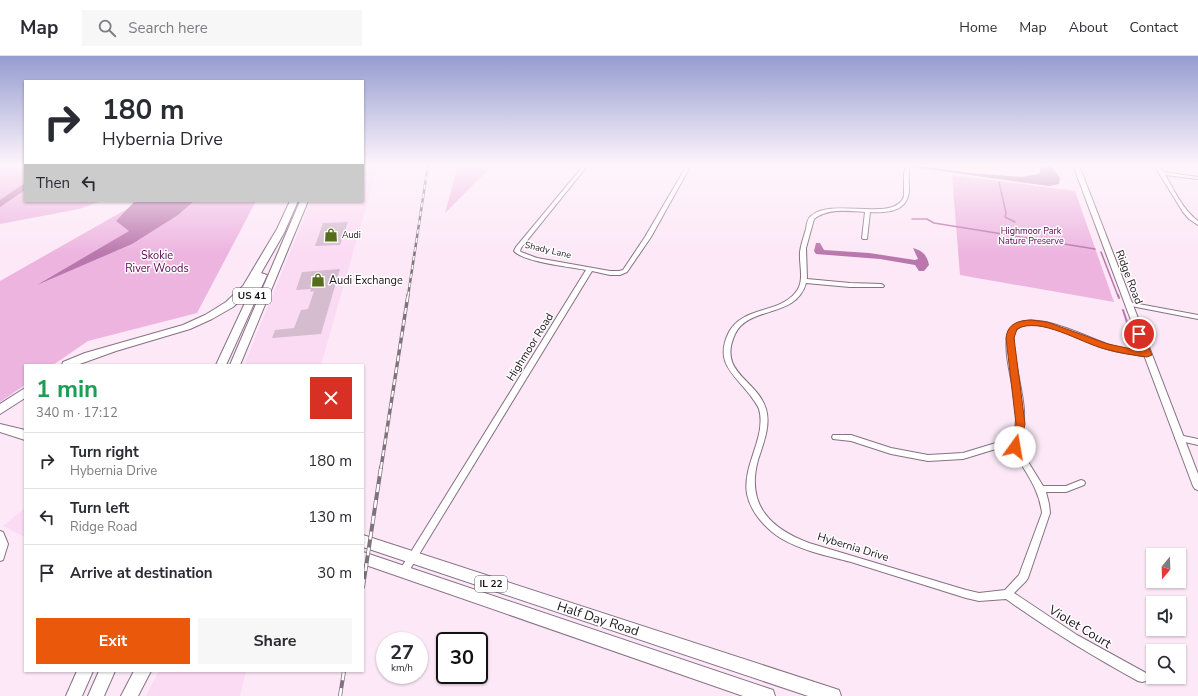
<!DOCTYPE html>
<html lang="en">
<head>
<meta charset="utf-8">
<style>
	:root { --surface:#fff; --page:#f7f7f7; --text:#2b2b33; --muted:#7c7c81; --line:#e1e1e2; --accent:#ea580c }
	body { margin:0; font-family:"Nunito Sans",sans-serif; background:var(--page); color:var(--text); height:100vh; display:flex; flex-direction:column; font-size:15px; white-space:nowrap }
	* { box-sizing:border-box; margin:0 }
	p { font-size:13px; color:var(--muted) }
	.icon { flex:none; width:22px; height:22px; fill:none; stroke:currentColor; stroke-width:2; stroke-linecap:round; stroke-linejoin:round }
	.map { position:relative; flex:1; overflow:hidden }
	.side { position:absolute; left:24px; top:308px; width:340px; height:308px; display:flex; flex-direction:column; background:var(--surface); border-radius:0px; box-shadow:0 1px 3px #0004 }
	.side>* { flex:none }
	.top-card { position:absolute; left:24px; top:24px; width:340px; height:122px; border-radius:0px; box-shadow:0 1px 3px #0004; background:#fff; color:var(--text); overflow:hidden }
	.needle { width:26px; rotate:199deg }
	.buttons { position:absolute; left:1146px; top:492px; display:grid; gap:8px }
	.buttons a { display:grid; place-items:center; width:40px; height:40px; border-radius:0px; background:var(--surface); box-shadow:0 1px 3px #0004; font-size:20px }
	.speed { position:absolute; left:376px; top:576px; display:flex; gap:8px; font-size:20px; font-weight:700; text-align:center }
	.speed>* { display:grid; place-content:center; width:52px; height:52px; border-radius:50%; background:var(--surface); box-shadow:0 1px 3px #0004; line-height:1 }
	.speed small { font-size:10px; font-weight:400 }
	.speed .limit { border:2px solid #111; border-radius:6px; background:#fff; color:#111 }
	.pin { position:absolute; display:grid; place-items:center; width:34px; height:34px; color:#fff; margin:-17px; border:2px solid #fff; border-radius:50%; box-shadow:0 1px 4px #0007 }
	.me { position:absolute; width:44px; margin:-22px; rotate:13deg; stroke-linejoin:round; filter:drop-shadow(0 0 3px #0008) }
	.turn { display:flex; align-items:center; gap:14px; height:84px; padding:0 12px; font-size:18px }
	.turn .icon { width:52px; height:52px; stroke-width:2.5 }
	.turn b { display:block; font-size:28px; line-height:34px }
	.then { display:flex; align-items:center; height:38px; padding:0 12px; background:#0003; gap:8px; font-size:15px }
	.round { display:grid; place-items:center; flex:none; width:42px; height:42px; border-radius:0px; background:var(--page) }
	.head { display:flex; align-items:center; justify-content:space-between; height:68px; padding:0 12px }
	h1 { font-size:24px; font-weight:700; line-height:30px; color:#1e9e55 }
	.action { display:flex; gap:8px; margin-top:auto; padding:8px 12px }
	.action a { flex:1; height:46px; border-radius:0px; background:var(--accent); color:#fff; font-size:16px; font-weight:700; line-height:46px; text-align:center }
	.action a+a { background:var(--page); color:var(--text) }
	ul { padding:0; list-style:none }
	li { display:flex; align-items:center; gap:12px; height:56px; padding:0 12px; border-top:1px solid var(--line) }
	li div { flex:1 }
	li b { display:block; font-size:15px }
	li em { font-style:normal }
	header { display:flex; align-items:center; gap:24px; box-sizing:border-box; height:56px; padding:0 20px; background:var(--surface); border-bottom:1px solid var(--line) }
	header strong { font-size:19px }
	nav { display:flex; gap:22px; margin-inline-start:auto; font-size:14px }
	.search { width:280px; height:36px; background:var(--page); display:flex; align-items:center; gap:10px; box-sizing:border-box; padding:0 14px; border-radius:0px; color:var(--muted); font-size:15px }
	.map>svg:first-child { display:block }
	.built { fill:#fbdbf4 }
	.green { fill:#edb4e0 }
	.water { fill:#ba77ad }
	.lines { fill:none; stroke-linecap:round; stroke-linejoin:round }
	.stream-far1 { stroke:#ba77ad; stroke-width:1.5 }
	.stream { stroke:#ba77ad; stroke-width:2 }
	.river { fill:#ba77ad; fill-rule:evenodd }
	.building { fill:#d5bccf }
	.minor-casing { stroke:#877182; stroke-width:2 }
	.tertiary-casing { stroke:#877182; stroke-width:2 }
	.primary-casing { stroke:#877182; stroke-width:2 }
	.trunk-casing { stroke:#877182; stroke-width:2 }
	.minor { fill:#fff; fill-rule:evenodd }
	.tertiary { fill:#fff; fill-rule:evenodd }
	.primary { fill:#fff; fill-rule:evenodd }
	.trunk { fill:#fff; fill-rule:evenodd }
	.rail-far2-casing { stroke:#80727d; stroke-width:2.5 }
	.rail-far1-casing { stroke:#80727d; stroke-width:3.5 }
	.rail-casing { stroke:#80727d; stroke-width:4 }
	.rail-far2 { stroke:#fff; stroke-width:1.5; stroke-dasharray:4.5; stroke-linecap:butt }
	.rail-far1 { stroke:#fff; stroke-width:2; stroke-dasharray:6; stroke-linecap:butt }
	.rail { stroke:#fff; stroke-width:2.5; stroke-dasharray:8; stroke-linecap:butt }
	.route { fill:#ea580c; stroke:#983908 }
	.labels { text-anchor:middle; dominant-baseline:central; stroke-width:3; stroke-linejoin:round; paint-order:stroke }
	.far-park-label { font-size:9px; fill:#5a0350; stroke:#fff }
	.far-poi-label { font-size:9px; fill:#1d141b; stroke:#fff; text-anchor:start }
	.far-street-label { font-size:9px; fill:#1d141b; stroke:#fff }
	.shield { fill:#fff; stroke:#615a5f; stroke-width:1 }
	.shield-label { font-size:10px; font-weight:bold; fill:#1d141b }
	.park-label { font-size:11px; fill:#5a0350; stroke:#fff }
	.street-label { font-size:11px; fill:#1d141b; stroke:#fff }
	.poi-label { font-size:11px; fill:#1d141b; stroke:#fff; text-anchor:start }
	.near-street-label { font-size:13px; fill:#1d141b; stroke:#fff }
</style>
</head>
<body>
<header>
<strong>Map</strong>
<div class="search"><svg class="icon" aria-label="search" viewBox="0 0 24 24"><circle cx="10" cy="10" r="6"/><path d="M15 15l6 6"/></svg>Search here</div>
<nav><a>Home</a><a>Map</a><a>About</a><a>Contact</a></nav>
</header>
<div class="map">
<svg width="1198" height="640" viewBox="0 0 1198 640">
	<rect width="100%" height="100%" fill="#fce8f7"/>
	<g class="built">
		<path d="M 363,109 L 378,109 L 321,309 L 244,309 L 311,145 L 363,145 Z"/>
		<path d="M 25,452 L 25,481 L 3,470 Z"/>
		<path d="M 159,615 L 246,615 L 240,640 L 146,640 Z"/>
	</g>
	<g class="green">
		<path d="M 0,109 L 25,109 L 25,145 L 102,145 L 79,153 L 0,168 Z"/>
		<path d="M 458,109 L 493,109 L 445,157 Z"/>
		<path d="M 952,119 L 1075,135 L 1114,246 L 960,219 Z"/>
		<path d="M 141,145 L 256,145 L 197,257 L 88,285 L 53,309 L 25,309 L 25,329 L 0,346 L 0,225 Z"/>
	</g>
	<g class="water">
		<path d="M 913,109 L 971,117 L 1022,121 L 1039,118 L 1042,109 L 1051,109 L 1060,122 L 1059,128 L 1049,130 L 912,111 Z"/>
		<path d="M 135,145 L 194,145 L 178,159 L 132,188 L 37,229 L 129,175 L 116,165 Z"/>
		<path d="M 816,187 L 820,187 L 824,194 L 869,197 L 915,204 L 918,203 L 913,192 C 923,195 927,199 929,209 L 924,215 L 919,215 L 915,209 L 880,203 L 816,198 L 814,195 Z"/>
	</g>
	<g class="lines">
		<g class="stream-far1">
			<path d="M 999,126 L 1006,157 L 1005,161 L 1015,166"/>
			<path d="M 912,163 L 927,163 L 934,167 L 1095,193"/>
			<path d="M 1101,196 L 1118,240"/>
		</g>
		<g class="stream">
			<path d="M 1118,239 L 1119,242"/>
			<path d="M 1123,254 L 1128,269"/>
		</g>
		<path class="river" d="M 25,127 L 25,134 L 0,151 L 0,144 Z"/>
	</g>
	<g class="building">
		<path d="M 348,166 L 340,189 L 315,190 L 323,167 Z"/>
		<path d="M 340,213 L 321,278 L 272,282 L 275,274 L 294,272 L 301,254 L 308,253 L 314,235 L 310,236 L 311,233 L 296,234 L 302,216 Z"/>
	</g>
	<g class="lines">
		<g class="minor-casing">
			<g id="minor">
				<path d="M 584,109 L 588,109 L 521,192 L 520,195 L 521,196 L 537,202 L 610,215 L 619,215 L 623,214 L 645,181 L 687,109 L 691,109 L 651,181 L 627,216 L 620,219 L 610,219 L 592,215 L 407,518 L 404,519 L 401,518 L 399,515 L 401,512 L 586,214 C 571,211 523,206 514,195 L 516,191 Z"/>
				<path d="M 906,109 L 910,109 C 908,118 909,126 909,134 C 908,156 887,157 870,156 L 867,183 L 863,183 L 862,182 L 865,156 C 848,155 828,152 814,163 L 806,192 L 807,223 L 850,227 L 881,228 L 883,229 L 884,230 L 883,231 L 850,231 L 806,227 C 796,263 749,249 735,278 C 717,317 757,323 766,353 C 771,370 763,388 758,404 C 746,448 769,472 809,487 L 966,534 L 979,537 L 1005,534 L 1019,519 L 1042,457 C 1039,431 1024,415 1013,394 L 999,392 L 963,403 L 928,405 L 891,398 L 851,385 L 833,383 L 832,381 L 833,379 L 851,379 L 891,392 L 928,399 L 963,397 L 999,386 L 1012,388 C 1014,375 1018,363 1016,351 C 1014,329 1001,293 1009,274 C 1011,272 1013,269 1016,268 C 1038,255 1088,282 1110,289 C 1123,294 1136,294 1149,297 L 1150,299 L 1147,301 C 1134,298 1120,297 1107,293 C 1086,287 1043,262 1022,270 C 1019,271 1016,274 1014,276 C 1012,303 1022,327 1024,354 C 1025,366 1021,379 1019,391 L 1043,430 L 1066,430 L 1081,424 L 1084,425 L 1085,427 L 1084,429 L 1066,436 L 1046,436 L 1049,448 L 1050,457 L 1028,522 L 1026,525 L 1014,537 L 1077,579 L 1146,617 L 1147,621 L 1146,625 L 1142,626 L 1138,625 C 1092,600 1048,573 1006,543 L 979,545 L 966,542 C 928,530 889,518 851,506 C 828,500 803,495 782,483 C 766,473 751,457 747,438 C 742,409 767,381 759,353 C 757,348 753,343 750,339 C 733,317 714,306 729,276 C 743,250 779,258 796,236 C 805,225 799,209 800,196 C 801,188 804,180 806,173 C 807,168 807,163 811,160 C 832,141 896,167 904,140 L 904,118 Z"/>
				<path d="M 1154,109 L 1158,109 L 1163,116 L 1198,121 L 1198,123 L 1165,119 C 1175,135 1182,153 1198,165 L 1198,169 L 1189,163 L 1183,156 Z"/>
				<path d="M 1128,246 L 1198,259 L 1198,263 L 1126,249 L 1125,248 Z"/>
				<path d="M 1179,379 L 1198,383 L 1198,389 L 1176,384 L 1175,382 L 1176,380 Z"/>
				<path d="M 0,475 L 3,476 L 8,488 L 3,504 L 0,505 Z"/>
			</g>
		</g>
		<g class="tertiary-casing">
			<path id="tertiary" d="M 1073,109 L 1079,109 L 1198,418 L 1198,434 L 1195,433 L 1193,430 Z"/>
		</g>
		<g class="primary-casing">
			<g id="primary">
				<path d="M 0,368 L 25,374 L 25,384 L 0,376 Z"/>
				<path d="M 363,479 L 833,632 L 839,634 L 841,640 L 808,640 L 363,491 Z"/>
				<path d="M 363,496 L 767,632 L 773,634 L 775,640 L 743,640 L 363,508 Z"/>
			</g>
		</g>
		<g class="trunk-casing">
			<g id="trunk">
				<path d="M 290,145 L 298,145 L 284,177 L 261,217 L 267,219 L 226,309 L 216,309 L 251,234 L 233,251 L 212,263 L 190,273 L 116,295 L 77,309 L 62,309 L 63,306 L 85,297 L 183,269 L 205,259 L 226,246 L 243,230 L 277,173 Z"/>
				<path d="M 300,145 L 308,145 L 240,309 L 230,309 Z"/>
				<path d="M 25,332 L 25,342 L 0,358 L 0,348 Z"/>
				<path d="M 77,615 L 93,615 L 82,640 L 66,640 Z"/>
				<path d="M 99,615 L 115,615 L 104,640 L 88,640 Z"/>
				<path d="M 134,615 L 151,615 L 138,640 L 121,640 Z"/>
			</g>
		</g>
		<use href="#minor" class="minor"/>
		<use href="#tertiary" class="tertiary"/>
		<use href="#primary" class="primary"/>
		<use href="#trunk" class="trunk"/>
		<g class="rail-far2-casing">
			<path id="rail-far2" d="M 408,240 L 428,109"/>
		</g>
		<g class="rail-far1-casing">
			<path id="rail-far1" d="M 381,412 L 408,239"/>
		</g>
		<g class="rail-casing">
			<g id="rail">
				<path d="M 363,531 L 381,411"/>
				<path d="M 340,640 L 344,615"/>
			</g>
		</g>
		<use href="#rail-far2" class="rail-far2"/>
		<use href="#rail-far1" class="rail-far1"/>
		<use href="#rail" class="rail"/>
	</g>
	<linearGradient id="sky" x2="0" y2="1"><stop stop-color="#959cd0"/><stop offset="0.55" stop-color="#fef5fb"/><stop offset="1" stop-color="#fef5fb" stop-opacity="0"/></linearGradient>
	<rect width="1198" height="198" fill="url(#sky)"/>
	<path class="route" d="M 1031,264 L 1047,266 L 1108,288 L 1141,295 L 1135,278 L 1139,275 L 1142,276 L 1152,299 L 1147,301 C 1133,299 1119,297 1105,293 C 1081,287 1040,260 1017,273 L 1014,282 L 1025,368 L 1020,391 L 1015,395 L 1010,391 L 1016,368 L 1006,282 C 1008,267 1018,265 1031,264 Z"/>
	<defs>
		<g id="shop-bare" transform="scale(1.08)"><path d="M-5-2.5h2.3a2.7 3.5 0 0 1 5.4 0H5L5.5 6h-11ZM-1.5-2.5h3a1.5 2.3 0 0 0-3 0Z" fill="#556c1b" stroke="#fff" stroke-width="2.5" paint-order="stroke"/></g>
	</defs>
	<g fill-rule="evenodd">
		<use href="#shop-bare" x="331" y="179"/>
		<use href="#shop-bare" x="318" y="224"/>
	</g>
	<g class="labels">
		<g class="far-park-label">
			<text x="1031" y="175">Highmoor Park<tspan x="1031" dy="10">Nature Preserve</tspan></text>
		</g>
		<g class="far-poi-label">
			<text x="342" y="179">Audi</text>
		</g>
		<g class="far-street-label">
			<text transform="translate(548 194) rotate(13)">Shady Lane</text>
		</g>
		<g class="shield">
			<rect x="233" y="232" width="38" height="16" rx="3"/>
			<rect x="475" y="520" width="32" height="16" rx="3"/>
		</g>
		<g class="shield-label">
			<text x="252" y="240">US 41</text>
			<text x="491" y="528">IL 22</text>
		</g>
		<g class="park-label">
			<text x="157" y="199">Skokie<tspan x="157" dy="13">River Woods</tspan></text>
		</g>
		<g class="street-label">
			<text transform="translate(1129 221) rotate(69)">Ridge Road</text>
			<text transform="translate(530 291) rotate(-58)">Highmoor Road</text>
			<text transform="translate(853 491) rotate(17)">Hybernia Drive</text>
		</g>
		<g class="poi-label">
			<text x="329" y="224">Audi Exchange</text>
		</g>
		<g class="near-street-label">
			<text transform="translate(598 563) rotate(18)">Half Day Road</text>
			<text transform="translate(1080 571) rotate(31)">Violet Court</text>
		</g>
	</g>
</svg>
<div class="buttons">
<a><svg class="needle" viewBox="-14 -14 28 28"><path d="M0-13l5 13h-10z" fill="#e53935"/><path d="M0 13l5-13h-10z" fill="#7c7c81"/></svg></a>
<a><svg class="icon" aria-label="sound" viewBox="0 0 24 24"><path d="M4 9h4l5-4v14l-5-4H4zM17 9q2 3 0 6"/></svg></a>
<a><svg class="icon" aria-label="search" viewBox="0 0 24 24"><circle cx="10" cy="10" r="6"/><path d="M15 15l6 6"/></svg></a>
</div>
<div class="speed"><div>27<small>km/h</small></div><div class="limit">30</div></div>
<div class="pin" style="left:1139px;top:278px;background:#d93025"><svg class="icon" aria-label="arrive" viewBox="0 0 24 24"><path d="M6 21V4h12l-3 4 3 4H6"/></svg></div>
<svg class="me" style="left:1015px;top:391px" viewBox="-20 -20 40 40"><circle r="19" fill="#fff"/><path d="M0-13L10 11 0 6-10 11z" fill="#ea580c"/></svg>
<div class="top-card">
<div class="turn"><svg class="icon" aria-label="right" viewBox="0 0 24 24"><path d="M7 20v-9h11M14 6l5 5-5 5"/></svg><div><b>180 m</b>Hybernia Drive</div></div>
<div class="then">Then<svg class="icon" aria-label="left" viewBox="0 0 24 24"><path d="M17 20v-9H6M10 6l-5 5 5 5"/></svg></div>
</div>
<section class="side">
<div class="head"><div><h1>1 min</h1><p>340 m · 17:12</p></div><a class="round" style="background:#d93025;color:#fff"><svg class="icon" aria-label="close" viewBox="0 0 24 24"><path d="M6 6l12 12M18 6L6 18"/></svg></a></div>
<ul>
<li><svg class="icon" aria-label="right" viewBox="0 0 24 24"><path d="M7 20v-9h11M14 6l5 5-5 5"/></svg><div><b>Turn right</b><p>Hybernia Drive</p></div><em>180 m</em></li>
<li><svg class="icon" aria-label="left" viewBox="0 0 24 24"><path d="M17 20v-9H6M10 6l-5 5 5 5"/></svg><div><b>Turn left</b><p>Ridge Road</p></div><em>130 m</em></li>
<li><svg class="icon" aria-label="arrive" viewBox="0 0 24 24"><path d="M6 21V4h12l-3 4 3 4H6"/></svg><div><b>Arrive at destination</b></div><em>30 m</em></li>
</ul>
<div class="action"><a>Exit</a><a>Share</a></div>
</section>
</div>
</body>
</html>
